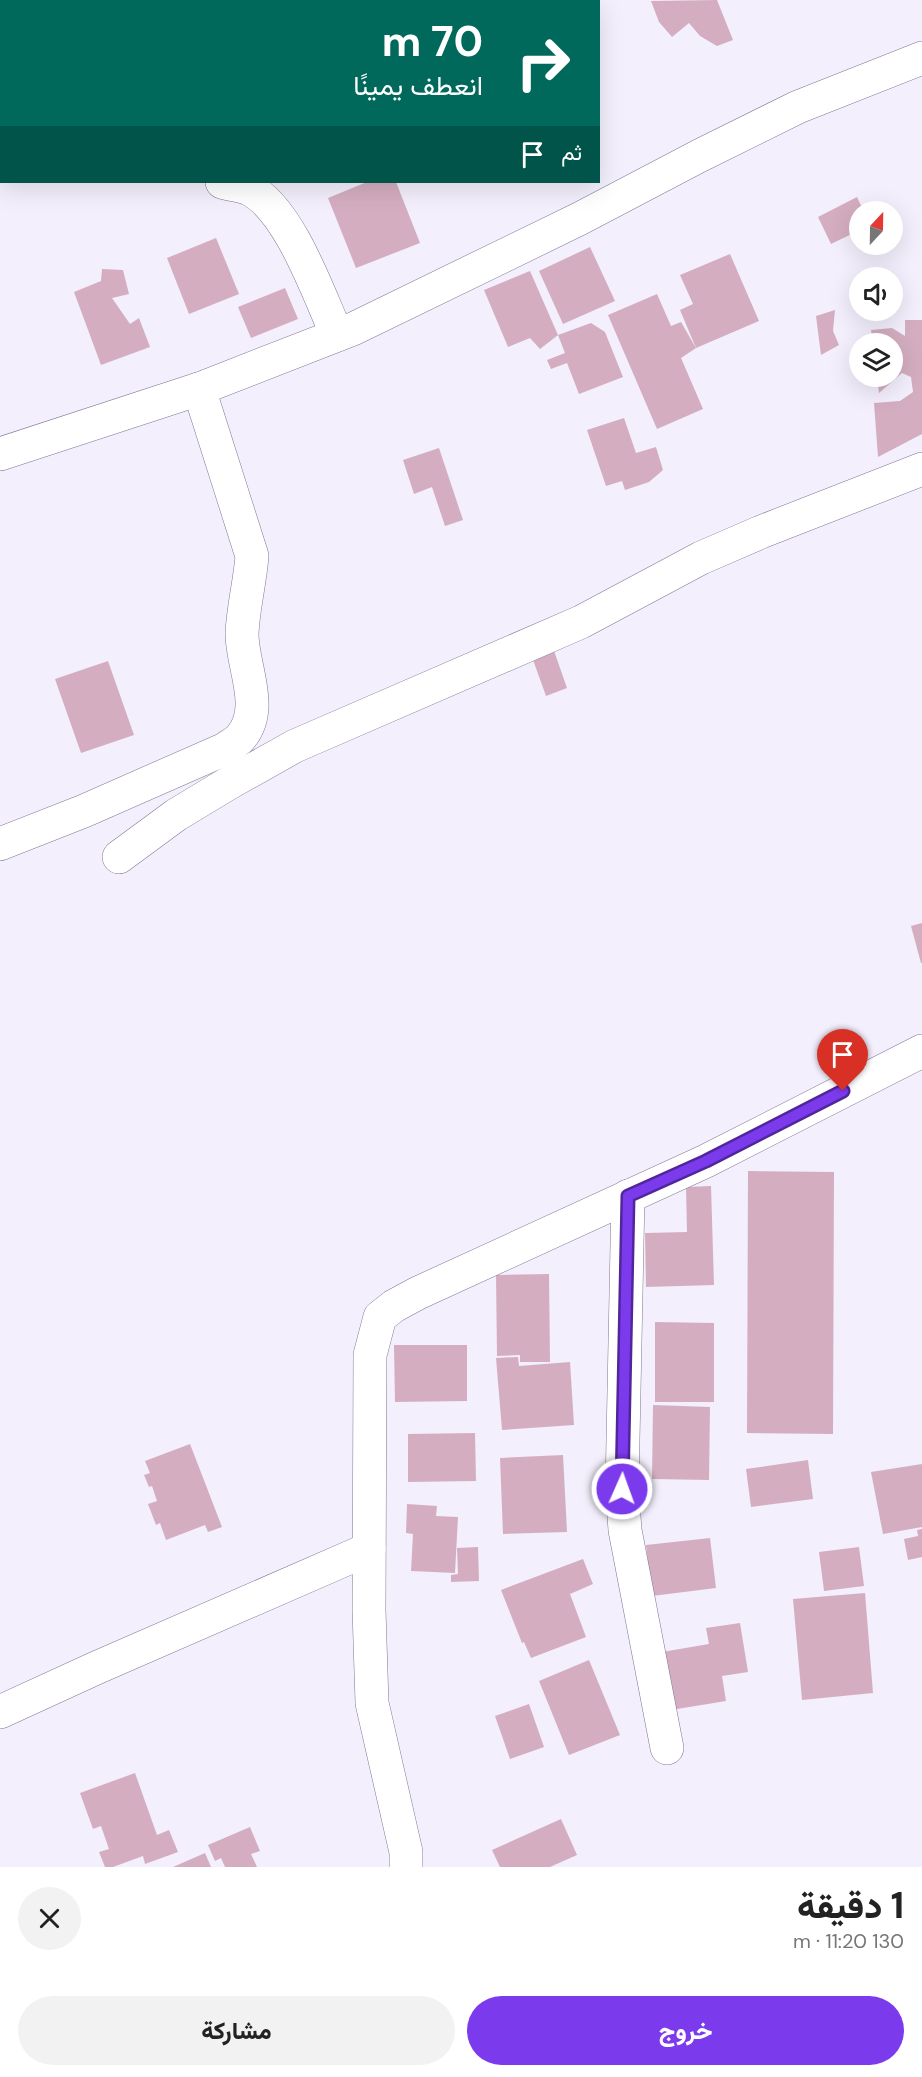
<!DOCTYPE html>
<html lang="ar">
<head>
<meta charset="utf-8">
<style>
	:root { --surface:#fff; --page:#f2f2f2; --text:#222; --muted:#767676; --accent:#7c3aed }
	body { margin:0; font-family:"DM Sans",Vazirmatn,sans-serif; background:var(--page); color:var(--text); direction:rtl; height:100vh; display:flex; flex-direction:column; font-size:22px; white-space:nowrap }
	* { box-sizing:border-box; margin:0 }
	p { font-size:20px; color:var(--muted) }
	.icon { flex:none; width:33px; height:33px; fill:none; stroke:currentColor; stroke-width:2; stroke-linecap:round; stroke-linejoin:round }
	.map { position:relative; height:1867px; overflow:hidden; direction:ltr }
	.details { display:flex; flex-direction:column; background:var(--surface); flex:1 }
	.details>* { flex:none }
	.banner { position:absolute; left:0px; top:0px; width:600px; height:183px; box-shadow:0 6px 24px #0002; direction:rtl; background:#00695c; color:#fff; overflow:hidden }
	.needle { width:39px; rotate:22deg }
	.fabs { position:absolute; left:849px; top:201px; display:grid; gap:12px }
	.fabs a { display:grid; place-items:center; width:54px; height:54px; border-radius:50%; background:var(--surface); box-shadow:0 6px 24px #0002; font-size:30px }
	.pin { position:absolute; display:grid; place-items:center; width:51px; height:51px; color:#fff; margin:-62px -26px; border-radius:50% 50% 50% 0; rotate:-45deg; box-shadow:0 0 6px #0007 }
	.pin .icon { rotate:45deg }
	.me { position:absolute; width:66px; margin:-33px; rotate:2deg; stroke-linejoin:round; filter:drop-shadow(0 0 4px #0008) }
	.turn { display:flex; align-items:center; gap:21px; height:126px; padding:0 18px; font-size:27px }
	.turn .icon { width:78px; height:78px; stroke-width:2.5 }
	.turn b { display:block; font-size:42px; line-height:51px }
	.then { display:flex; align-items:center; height:57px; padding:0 18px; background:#0003; gap:12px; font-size:22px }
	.round { display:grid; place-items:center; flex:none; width:63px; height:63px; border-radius:32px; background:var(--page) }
	.headline { display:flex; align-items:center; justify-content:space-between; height:102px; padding:0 18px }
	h1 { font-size:36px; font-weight:800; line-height:45px }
	.button { display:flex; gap:12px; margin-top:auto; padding:12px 18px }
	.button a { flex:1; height:69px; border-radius:36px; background:var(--accent); color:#fff; font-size:24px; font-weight:800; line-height:69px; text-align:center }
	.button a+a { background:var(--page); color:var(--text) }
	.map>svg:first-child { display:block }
	.building { fill:#d4aec0 }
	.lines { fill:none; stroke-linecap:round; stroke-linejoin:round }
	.minor-casing { stroke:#817795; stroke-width:34 }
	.minor { stroke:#fff; stroke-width:33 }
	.route-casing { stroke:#51269a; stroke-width:15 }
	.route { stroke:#7c3aed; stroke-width:10 }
</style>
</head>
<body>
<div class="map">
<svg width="922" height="1867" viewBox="0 0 922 1867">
	<rect width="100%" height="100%" fill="#f3effc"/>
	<g class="building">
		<path d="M 717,0 L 733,40 L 717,46 L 700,36 L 689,23 L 672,37 L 659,22 L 651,1 Z"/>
		<path d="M 367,182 L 396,182 L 420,243 L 356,268 L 328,198 Z"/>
		<path d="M 857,197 L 864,212 L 860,212 L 860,230 L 831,244 L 818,217 Z"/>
		<path d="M 216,238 L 239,294 L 189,314 L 167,258 Z"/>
		<path d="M 590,247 L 615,301 L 563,324 L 539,271 Z"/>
		<path d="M 730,254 L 759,321 L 696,348 L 680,310 L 693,304 L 680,275 Z"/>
		<path d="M 102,269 L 123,270 L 129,294 L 112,298 L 130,324 L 139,318 L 150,347 L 101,365 L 74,292 L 101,281 Z"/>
		<path d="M 530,271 L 558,335 L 540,349 L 530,338 L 508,347 L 484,290 Z"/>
		<path d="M 285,288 L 298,319 L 251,338 L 238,307 Z"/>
		<path d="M 657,294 L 671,326 L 681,322 L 696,348 L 681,358 L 703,409 L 657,429 L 608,315 Z"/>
		<path d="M 835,310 L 833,331 L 839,345 L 821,355 L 816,316 Z"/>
		<path d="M 905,320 L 922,320 L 922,434 L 878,457 L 874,403 L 900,401 L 913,392 L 911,377 L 902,373 L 879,393 L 877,376 L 892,376 L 892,344 L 873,344 L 871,330 L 892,328 L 905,336 Z"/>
		<path d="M 591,323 L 605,332 L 623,377 L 579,394 L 567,363 L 551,369 L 547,360 L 565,353 L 558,335 Z"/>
		<path d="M 624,418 L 636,453 L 656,447 L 663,470 L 649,482 L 625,490 L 622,481 L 606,486 L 587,430 Z"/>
		<path d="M 439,448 L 463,520 L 445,526 L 432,487 L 414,494 L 403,460 Z"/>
		<path d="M 553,648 L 567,688 L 546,696 L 532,657 Z"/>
		<path d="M 108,661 L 134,735 L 81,753 L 55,679 Z"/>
		<path d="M 922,923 L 922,963 L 921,963 L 911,926 Z"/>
		<path d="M 748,1171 L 834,1172 L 833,1434 L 747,1433 Z"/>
		<path d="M 711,1186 L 714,1285 L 646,1287 L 645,1233 L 687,1232 L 686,1187 Z"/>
		<path d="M 549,1274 L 550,1362 L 520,1362 L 520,1355 L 497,1356 L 496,1275 Z"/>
		<path d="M 655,1322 L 714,1323 L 714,1402 L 655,1402 Z"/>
		<path d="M 394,1345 L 467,1345 L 467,1401 L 395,1402 Z"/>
		<path d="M 518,1357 L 519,1366 L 570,1362 L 574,1425 L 502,1430 L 496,1358 Z"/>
		<path d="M 653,1405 L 710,1407 L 709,1480 L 652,1479 Z"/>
		<path d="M 475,1433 L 476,1481 L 408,1482 L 408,1434 Z"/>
		<path d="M 190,1444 L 222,1527 L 208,1532 L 205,1525 L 166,1540 L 160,1523 L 156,1525 L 148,1504 L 157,1501 L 152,1486 L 149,1487 L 144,1475 L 150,1473 L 145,1461 Z"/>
		<path d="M 563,1455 L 567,1532 L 503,1534 L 500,1458 Z"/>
		<path d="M 808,1460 L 813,1499 L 751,1507 L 746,1469 Z"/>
		<path d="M 922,1464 L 922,1527 L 883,1534 L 871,1472 Z"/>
		<path d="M 407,1504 L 437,1506 L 436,1516 L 458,1517 L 455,1573 L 411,1571 L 413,1534 L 406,1533 Z"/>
		<path d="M 922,1529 L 922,1557 L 908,1560 L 904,1539 L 918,1536 L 917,1530 Z"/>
		<path d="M 710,1538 L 716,1588 L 652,1596 L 646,1545 Z"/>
		<path d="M 478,1547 L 479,1581 L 451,1582 L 451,1575 L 458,1574 L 457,1548 Z"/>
		<path d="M 859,1547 L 864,1586 L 824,1591 L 819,1552 Z"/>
		<path d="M 583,1559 L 593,1584 L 570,1594 L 586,1637 L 531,1658 L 524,1642 L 522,1643 L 501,1590 Z"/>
		<path d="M 865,1593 L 873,1693 L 802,1700 L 793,1599 Z"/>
		<path d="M 740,1623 L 748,1672 L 722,1676 L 726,1701 L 671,1710 L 662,1652 L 709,1644 L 706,1628 Z"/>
		<path d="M 589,1660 L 620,1735 L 569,1755 L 539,1681 Z"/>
		<path d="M 529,1704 L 544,1747 L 510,1759 L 495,1716 Z"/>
		<path d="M 135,1773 L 157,1835 L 169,1830 L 178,1852 L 145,1864 L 143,1856 L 113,1867 L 105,1867 L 99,1852 L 109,1849 L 101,1826 L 93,1829 L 80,1793 Z"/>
		<path d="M 561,1819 L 577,1855 L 550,1867 L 500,1867 L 492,1850 Z"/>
		<path d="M 250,1827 L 260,1851 L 251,1854 L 257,1867 L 225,1867 L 221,1858 L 215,1861 L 208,1845 Z"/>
		<path d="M 205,1853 L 211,1867 L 173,1867 Z"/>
	</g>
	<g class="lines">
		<g class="minor-casing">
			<g id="minor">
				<path d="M 0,150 L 2,150"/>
				<path d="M 222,182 C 230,185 240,185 249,189 C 289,208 319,295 337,335"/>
				<path d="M 0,454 L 199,389 L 353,329 L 579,219 L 699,156 L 798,107 L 922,58"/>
				<path d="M 0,844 L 84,811 L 225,749 C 230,745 237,742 240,738 C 266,709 242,667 242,634 C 243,608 250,582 252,556 L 199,389"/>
				<path d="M 119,857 L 176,815 L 229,783 L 295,746 L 581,622 L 701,558 L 761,532 L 922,469"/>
				<path d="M 628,1196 L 622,1489 L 625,1530 L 667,1748"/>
				<path d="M 0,1712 L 96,1668 L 369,1549"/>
				<path d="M 406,1867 L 406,1852 L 372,1703 L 369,1610 L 370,1355 L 380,1317 L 394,1306 L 418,1293 L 706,1161 L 922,1051"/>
			</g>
		</g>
		<use href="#minor" class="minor"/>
	</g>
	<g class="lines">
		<g class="route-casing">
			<path id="route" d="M 622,1489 L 628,1196 L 706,1161 L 843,1091"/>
		</g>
		<use href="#route" class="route"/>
	</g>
</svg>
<div class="fabs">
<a><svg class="needle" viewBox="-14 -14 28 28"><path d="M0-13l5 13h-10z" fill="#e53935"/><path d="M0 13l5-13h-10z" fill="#767676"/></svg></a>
<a><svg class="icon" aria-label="sound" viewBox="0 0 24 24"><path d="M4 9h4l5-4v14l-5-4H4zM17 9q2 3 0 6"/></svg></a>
<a><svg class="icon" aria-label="layers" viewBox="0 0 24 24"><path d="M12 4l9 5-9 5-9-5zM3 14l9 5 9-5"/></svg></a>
</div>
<div class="pin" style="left:843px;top:1091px;background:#d93025"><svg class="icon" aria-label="arrive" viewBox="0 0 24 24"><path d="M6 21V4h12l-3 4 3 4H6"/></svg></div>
<svg class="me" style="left:622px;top:1489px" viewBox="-20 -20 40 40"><circle r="17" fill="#7c3aed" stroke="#fff" stroke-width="3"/><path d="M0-11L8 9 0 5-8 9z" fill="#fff"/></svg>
<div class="banner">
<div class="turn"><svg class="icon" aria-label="right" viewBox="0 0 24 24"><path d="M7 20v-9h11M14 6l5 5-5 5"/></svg><div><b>70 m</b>انعطف يمينًا</div></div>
<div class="then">ثم<svg class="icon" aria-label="arrive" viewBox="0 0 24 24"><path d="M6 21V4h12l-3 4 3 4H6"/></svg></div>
</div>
</div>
<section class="details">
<div class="headline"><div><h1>1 دقيقة</h1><p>130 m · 11:20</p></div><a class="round"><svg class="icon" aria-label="close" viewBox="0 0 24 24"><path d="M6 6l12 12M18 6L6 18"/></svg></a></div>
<div class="button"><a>خروج</a><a>مشاركة</a></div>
</section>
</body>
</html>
